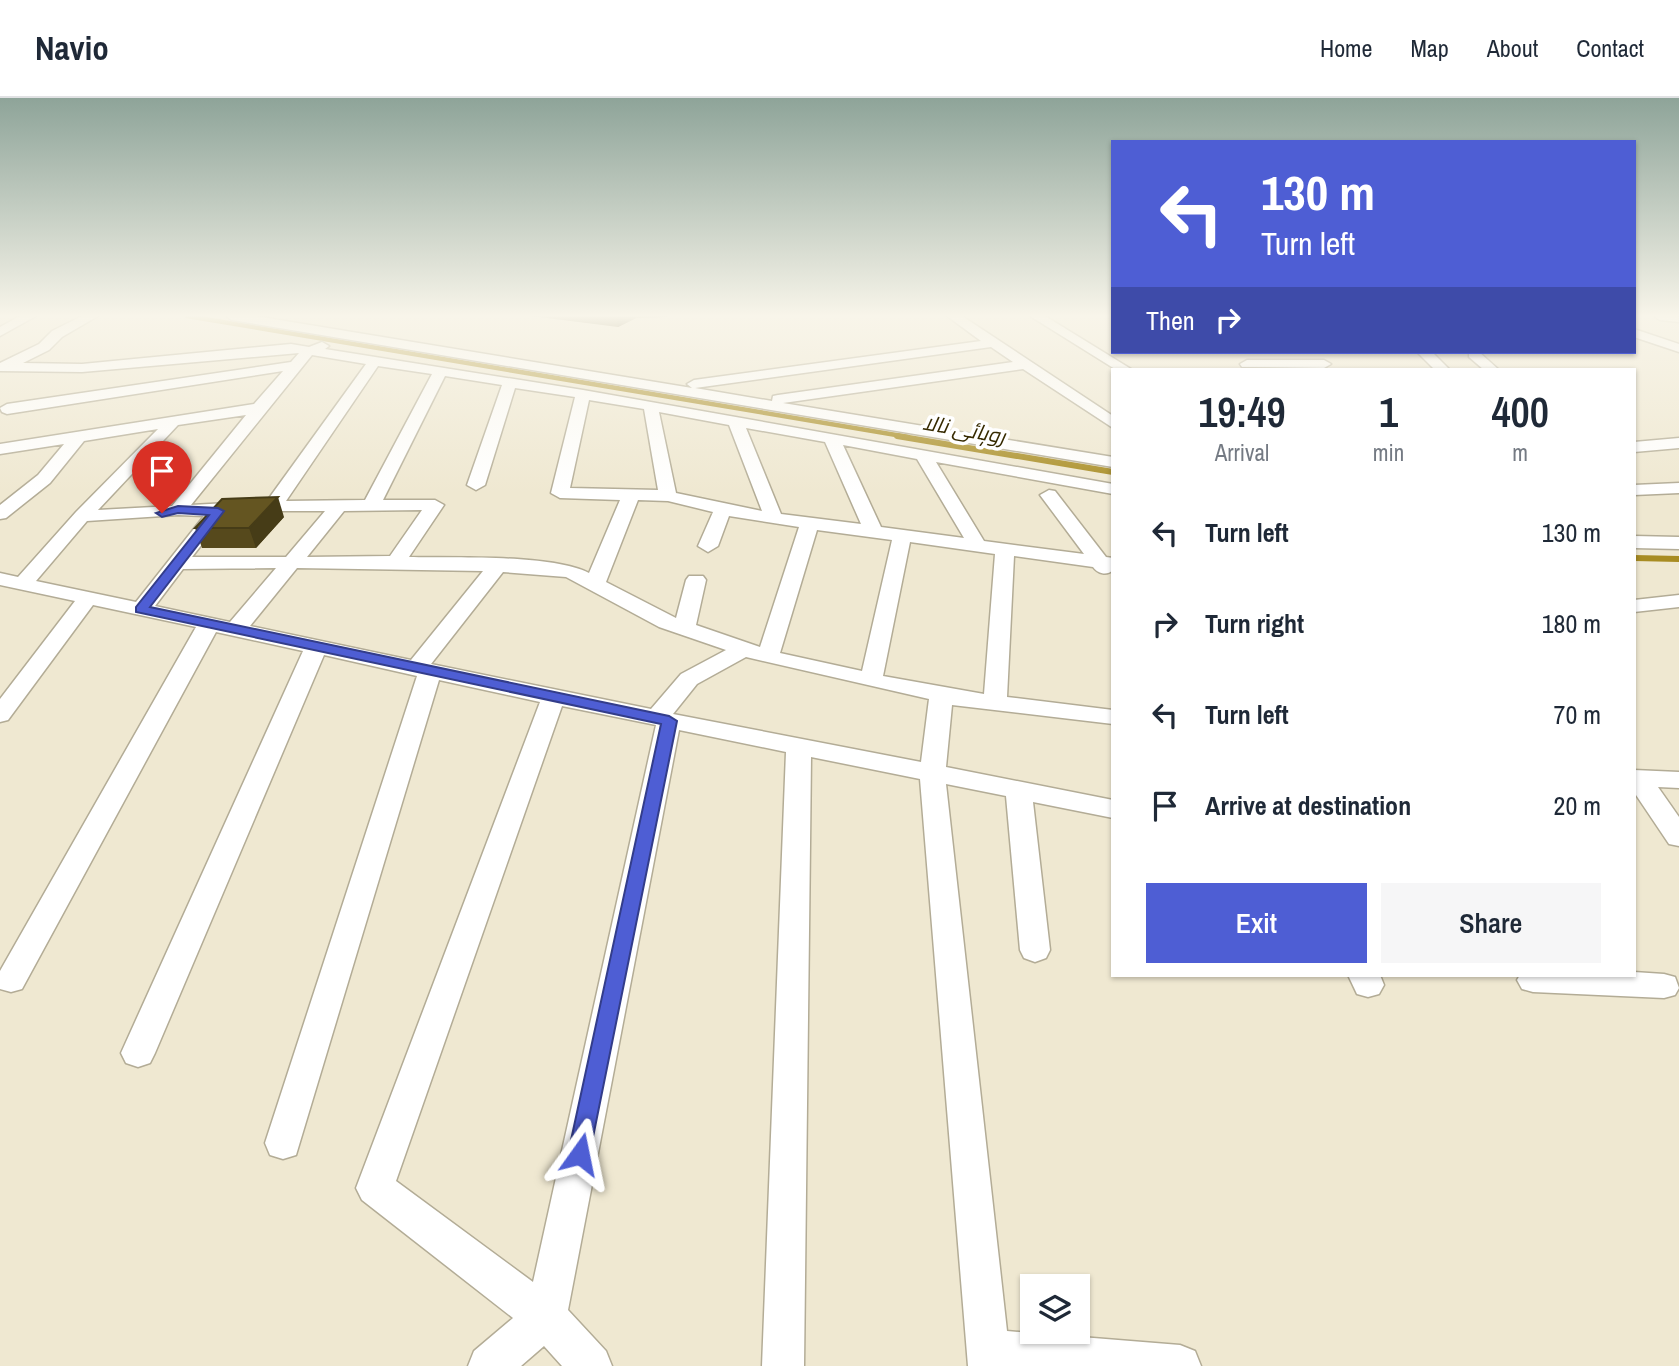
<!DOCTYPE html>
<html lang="en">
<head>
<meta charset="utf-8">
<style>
	:root { --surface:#fff; --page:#f6f6f7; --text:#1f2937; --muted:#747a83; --line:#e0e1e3; --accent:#4e5ed4 }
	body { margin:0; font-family:"Archivo Narrow",Cairo,sans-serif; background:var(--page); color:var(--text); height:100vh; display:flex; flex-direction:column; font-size:26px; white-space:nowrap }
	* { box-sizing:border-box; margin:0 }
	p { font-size:23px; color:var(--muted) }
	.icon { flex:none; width:38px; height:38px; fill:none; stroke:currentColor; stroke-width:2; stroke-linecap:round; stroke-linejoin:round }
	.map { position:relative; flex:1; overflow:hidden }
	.drawer { position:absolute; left:1111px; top:270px; width:525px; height:609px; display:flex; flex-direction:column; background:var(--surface); border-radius:0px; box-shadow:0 2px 5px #0004 }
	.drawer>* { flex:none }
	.banner { position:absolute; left:1111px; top:42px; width:525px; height:214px; border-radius:0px; box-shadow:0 2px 5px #0004; background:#4e5ed4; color:#fff; overflow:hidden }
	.buttons { position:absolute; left:1020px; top:1176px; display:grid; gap:14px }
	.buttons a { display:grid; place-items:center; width:70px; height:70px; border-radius:0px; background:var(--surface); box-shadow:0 2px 5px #0004; font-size:35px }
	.pin { position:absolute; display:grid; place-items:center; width:60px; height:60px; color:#fff; margin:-72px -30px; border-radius:50% 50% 50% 0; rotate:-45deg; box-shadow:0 0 7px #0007 }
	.pin .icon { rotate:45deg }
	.me { position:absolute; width:77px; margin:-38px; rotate:12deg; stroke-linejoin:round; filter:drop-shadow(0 0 5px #0008) }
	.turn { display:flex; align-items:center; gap:24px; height:147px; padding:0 35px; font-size:32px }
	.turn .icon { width:91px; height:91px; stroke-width:2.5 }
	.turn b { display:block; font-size:49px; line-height:60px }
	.then { display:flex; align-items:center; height:66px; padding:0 35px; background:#0003; gap:14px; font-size:26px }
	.eta { display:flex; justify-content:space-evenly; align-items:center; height:119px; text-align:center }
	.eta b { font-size:42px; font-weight:600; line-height:49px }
	.action { display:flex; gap:14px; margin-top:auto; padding:14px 35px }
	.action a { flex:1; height:80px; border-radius:0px; background:var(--accent); color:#fff; font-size:28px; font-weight:600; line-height:80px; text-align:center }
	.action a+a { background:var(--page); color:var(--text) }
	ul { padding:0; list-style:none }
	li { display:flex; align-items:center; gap:21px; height:91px; padding:0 35px }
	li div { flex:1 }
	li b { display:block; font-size:26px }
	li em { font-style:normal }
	header { display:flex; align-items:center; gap:42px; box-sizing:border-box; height:98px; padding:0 35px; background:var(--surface); border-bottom:2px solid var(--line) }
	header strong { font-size:33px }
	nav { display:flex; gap:38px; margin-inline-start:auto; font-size:24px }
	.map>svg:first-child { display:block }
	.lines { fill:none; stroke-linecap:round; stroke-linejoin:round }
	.stream-far1 { stroke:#a88c22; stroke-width:4.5 }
	.stream { stroke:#a88c22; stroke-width:6 }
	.minor-casing { stroke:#b3ac96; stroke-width:3 }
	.minor { fill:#fff; fill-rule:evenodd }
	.wall { fill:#56491c }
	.shaded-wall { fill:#463c17 }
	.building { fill:#645521; stroke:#463c17; stroke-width:2 }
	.route { fill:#4e5ed4; stroke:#333d8a; stroke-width:2 }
	.labels { text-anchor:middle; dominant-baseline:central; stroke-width:7; stroke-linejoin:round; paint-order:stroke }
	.far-water-label { font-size:21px; font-style:italic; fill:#362a00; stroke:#fff }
</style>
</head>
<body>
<header>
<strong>Navio</strong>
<nav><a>Home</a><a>Map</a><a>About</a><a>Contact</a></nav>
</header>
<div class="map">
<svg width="1679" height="1268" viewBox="0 0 1679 1268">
	<rect width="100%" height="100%" fill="#efe8d1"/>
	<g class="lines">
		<path class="stream-far1" d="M 187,218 L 908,339"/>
		<g class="stream">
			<path d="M 897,338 L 1113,374"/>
			<path d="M 1634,460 L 1679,461"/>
		</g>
		<g class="minor-casing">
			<g id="minor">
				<path d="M 20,218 L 36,218 L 0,238 L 0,229 Z"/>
				<path d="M 82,218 L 98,218 L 62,239 L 49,252 L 23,265 L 82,266 L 291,246 L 309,249 L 322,244 L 329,248 L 325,251 L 583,292 L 1113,386 L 1113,396 L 936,364 L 984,443 L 1084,456 L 1040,397 L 1049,392 L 1055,393 L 1106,459 L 1113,460 L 1113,472 C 1107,478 1098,476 1093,469 L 1014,458 L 1007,599 L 1113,612 L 1113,626 L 952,607 L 946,669 L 1113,702 L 1113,720 L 1033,704 L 1050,852 L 1046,860 L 1035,864 L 1024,860 L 1020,852 L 1006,698 L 946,686 L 1007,1233 L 1180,1247 L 1195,1253 L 1201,1268 L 968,1268 L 920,681 L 811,659 L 804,1268 L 762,1268 L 786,654 L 679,632 L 568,1212 L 606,1253 L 612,1268 L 562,1268 L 544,1248 L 521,1268 L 468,1268 L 474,1253 L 513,1220 L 362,1102 L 356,1090 L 540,604 L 439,582 L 296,1057 L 283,1061 L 270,1057 L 265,1045 L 417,578 L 324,557 L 155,955 L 150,965 L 138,969 L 126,965 L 121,955 L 303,553 L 216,534 L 22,891 L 11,894 L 0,891 L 0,873 L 196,529 L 93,507 L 8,622 L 0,624 L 0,601 L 75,503 L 0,487 L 0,475 L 18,479 L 76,414 L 158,331 L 84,343 L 50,385 L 6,420 L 0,421 L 0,407 L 38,377 L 64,346 L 0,356 L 0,346 L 254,306 L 283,273 L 7,316 L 2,314 L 0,310 L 7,306 L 291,264 L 299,255 L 82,274 L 0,273 L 0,265 L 39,246 L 52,233 ZM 312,257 L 366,266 L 267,403 L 191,407 ZM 378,268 L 432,276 L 365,402 L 286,403 ZM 445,278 L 502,287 L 467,387 L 476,392 L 485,387 L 515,290 L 575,299 L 551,395 L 560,400 L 620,402 L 589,475 C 552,456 454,460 409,459 L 444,407 L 435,402 L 383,402 ZM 589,302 L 644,311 L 658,392 L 570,390 ZM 659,314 L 729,327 L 762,413 L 676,395 ZM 246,317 L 172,408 L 98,412 L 178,327 ZM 746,330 L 825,344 L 861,426 L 781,416 ZM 843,347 L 917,361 L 964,440 L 881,429 ZM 638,402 L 668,403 L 713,414 L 698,448 L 708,454 L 718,448 L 729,418 L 799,429 L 760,549 L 696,527 L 706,482 L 703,478 L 689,478 L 686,482 L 676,520 L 606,484 ZM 422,412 L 390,458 L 307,459 L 344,413 ZM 273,413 L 325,413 L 286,459 L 192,459 L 224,418 ZM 178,417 L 204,418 L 136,504 L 36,483 L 87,423 ZM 817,432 L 892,442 L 862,573 L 780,555 ZM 910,444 L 995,456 L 984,596 L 883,578 ZM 276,470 L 230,524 L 155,508 L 183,471 ZM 297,470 L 483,473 L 411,562 L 250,528 ZM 503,474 L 566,479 L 659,529 L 726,552 L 681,576 L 651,611 L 431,566 ZM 746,559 L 929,601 L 921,664 L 673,616 L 697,586 ZM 562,608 L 656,627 L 533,1184 L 396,1083 Z"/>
				<path d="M 226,218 L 255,218 L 692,290 L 687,286 L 694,282 L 981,243 L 947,218 L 962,218 L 1113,318 L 1113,330 L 1023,271 L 783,305 L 1113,359 L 1113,369 L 232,222 ZM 991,249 L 1013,264 L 778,297 L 773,298 L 772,303 L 695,290 Z"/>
				<path d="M 1030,218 L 1045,218 L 1131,271 L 1115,271 Z"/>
				<path d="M 1654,218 L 1678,218 L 1679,224 L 1660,222 Z"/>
				<path d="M 1634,231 L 1679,246 L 1679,254 L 1634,239 Z"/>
				<path d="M 1417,254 L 1432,254 L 1449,271 L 1434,271 Z"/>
				<path d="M 1469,254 L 1479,254 L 1498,271 L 1483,271 L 1469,259 Z"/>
				<path d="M 1247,262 L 1324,262 L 1331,266 L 1324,270 L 1242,269 L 1240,266 Z"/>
				<path d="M 1679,340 L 1679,350 L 1634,354 L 1634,344 Z"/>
				<path d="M 1679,385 L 1679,395 L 1634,397 L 1634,387 Z"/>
				<path d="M 1634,438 L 1679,439 L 1679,451 L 1634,450 Z"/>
				<path d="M 1679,497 L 1679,509 L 1634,514 L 1634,502 Z"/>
				<path d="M 1634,672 L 1679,674 L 1679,690 L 1658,689 L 1679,719 L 1679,748 L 1669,746 L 1634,694 Z"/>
				<path d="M 1634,874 L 1664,876 L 1675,879 L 1679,890 L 1675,897 L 1664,900 L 1533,894 L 1522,891 L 1517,882 L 1520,877 L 1634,877 Z"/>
				<path d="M 1348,877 L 1380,877 L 1384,887 L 1379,896 L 1368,899 L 1357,896 Z"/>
			</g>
		</g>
		<use href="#minor" class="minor"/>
	</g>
	<g class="wall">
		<path d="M 531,218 L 668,218 L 668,219 L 636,220 L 618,229 Z"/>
		<path d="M 284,419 L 256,450 L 202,450 L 195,430 Z"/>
	</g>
	<g class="shaded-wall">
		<path d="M 619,218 L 636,218 L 636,220 L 618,229 L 617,220 Z"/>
		<path d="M 278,399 L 284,419 L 256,450 L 249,430 Z"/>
	</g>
	<path class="building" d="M 278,399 L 249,430 L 195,430 L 222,401 Z"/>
	<linearGradient id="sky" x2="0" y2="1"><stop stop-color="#8ea499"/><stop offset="0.55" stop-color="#f8f5ea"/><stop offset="1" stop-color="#f8f5ea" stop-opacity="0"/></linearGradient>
	<rect width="1679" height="396" fill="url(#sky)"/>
	<path class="route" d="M 178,408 L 218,410 L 224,413 L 150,509 L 669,618 L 677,623 L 588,1064 L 580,1067 L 571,1064 L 568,1056 L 661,626 L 136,514 L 136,509 L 209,417 L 178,415 L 162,419 L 156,415 Z"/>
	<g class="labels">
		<g class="far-water-label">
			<text transform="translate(964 331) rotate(10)">روہائی نالا</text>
		</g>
	</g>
</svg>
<div class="buttons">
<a><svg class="icon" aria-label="layers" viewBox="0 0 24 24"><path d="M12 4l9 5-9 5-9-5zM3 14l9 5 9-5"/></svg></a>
</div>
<div class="pin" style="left:162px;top:415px;background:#d93025"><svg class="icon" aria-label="arrive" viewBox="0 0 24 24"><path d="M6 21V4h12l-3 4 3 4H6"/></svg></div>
<svg class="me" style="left:580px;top:1056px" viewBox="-20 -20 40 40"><path d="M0-17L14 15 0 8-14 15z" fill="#4e5ed4" stroke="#fff" stroke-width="4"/></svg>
<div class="banner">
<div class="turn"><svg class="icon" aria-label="left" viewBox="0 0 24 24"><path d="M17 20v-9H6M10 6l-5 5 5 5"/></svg><div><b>130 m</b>Turn left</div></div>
<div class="then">Then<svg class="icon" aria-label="right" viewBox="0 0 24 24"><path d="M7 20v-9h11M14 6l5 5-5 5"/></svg></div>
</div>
<section class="drawer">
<div class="eta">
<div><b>19:49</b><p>Arrival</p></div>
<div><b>1</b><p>min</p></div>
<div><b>400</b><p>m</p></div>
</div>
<ul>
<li><svg class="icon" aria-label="left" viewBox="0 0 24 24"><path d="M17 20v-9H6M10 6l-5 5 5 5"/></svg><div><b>Turn left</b></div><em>130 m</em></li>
<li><svg class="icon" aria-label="right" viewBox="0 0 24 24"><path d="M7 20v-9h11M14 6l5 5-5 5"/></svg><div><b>Turn right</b></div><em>180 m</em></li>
<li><svg class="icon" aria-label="left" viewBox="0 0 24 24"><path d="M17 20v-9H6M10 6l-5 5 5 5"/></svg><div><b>Turn left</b></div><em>70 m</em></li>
<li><svg class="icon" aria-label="arrive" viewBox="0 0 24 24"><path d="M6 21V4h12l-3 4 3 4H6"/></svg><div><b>Arrive at destination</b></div><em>20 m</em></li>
</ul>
<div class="action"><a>Exit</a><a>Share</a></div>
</section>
</div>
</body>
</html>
